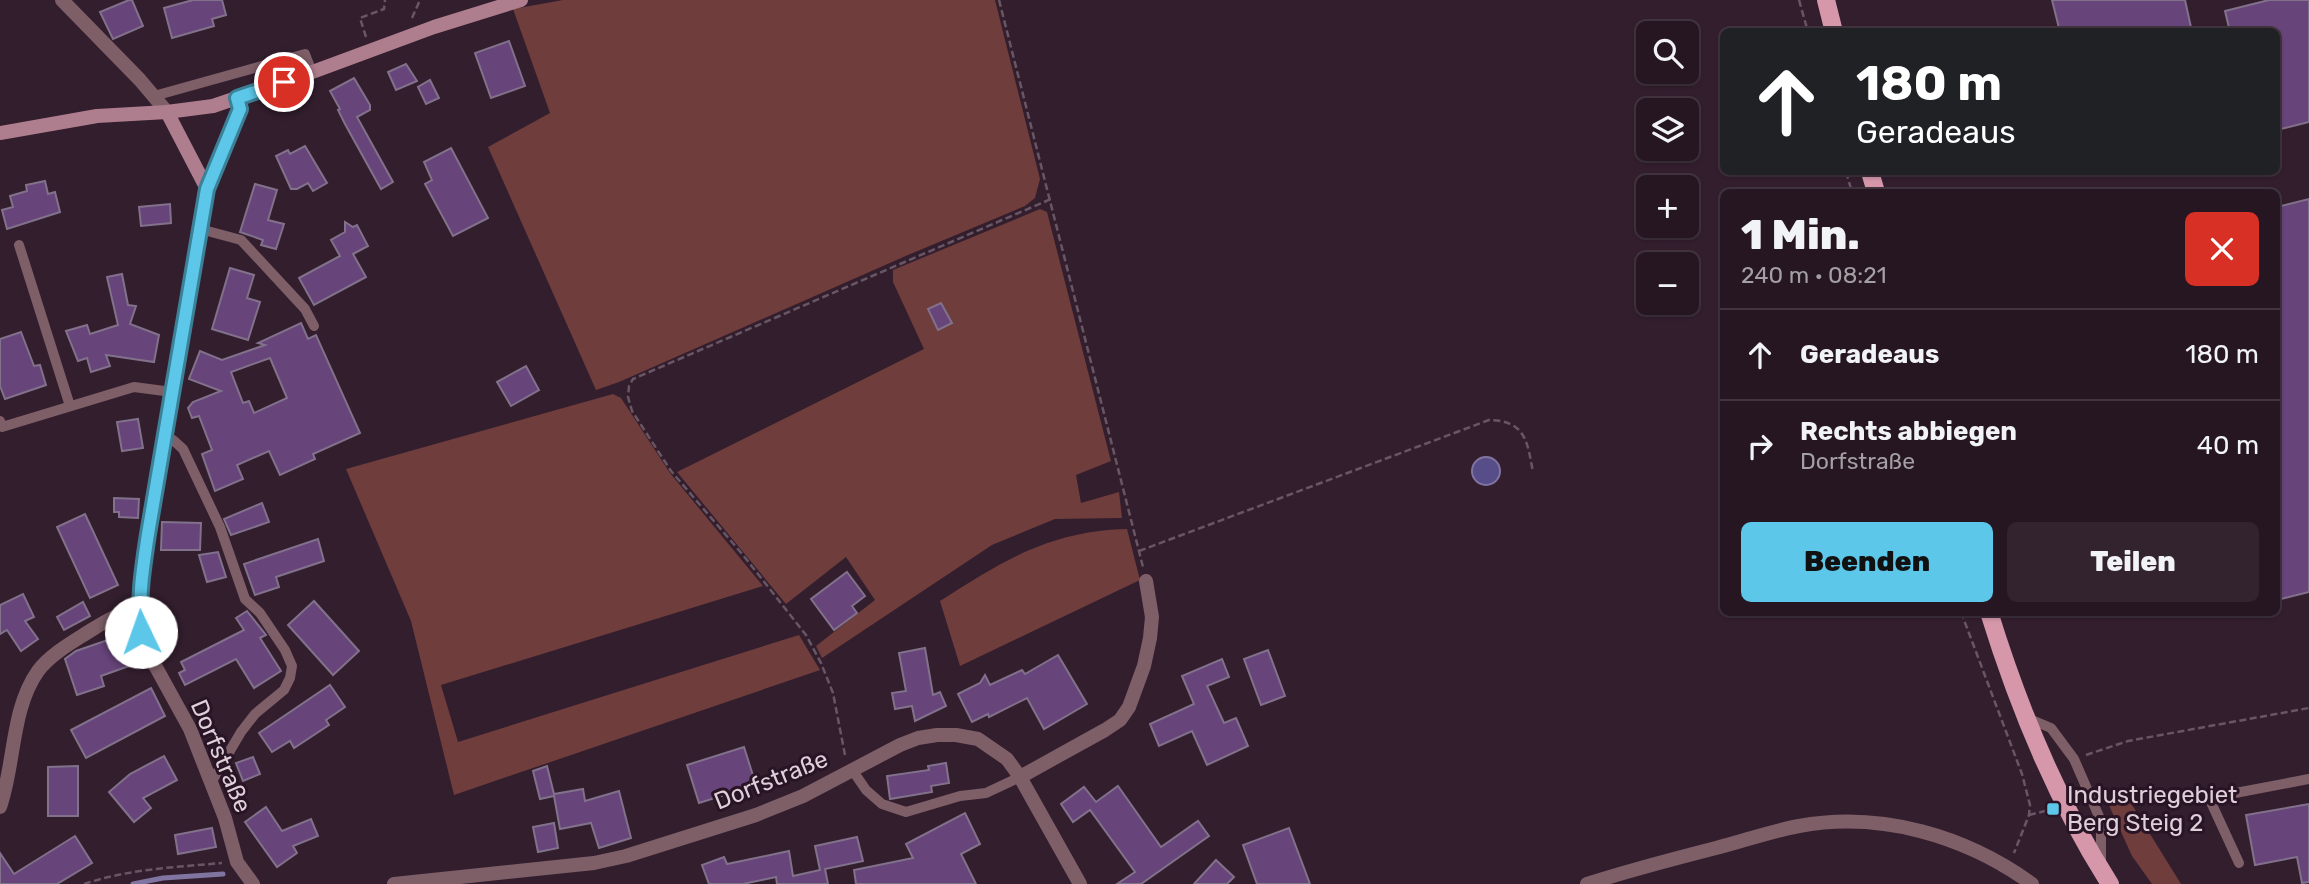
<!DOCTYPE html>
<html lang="de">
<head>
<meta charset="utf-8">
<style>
	:root { --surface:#261622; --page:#32232f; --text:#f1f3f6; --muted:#a49fa5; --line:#423540; --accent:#5cc7e8 }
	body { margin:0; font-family:Rubik,sans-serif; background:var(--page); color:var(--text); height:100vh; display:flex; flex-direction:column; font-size:26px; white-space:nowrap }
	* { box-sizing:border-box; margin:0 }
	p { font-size:23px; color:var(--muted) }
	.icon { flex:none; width:38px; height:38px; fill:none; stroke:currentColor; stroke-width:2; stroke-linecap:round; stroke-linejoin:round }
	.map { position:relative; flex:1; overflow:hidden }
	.side { position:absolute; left:1720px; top:189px; width:560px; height:427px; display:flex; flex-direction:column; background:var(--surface); border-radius:10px; box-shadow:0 2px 5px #0004,0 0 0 2px var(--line) }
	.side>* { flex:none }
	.banner { position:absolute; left:1720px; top:28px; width:560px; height:147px; border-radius:10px; box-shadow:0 2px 5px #0004,0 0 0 2px var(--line); background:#202124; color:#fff; overflow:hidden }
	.buttons { position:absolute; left:1636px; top:21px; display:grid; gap:14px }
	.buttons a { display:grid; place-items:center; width:63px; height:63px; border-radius:10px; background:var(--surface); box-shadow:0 2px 5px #0004,0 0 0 2px var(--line); font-size:35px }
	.pin { position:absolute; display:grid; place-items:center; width:60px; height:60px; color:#fff; margin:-30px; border:4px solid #fff; border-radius:50%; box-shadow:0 2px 7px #0007 }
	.me { position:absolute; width:77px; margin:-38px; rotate:357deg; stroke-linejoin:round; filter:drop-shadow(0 0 5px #0008) }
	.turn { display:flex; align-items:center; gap:24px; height:147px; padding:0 21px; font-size:32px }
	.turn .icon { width:91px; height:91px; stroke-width:2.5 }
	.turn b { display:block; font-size:49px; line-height:60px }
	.round { display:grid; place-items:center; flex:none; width:74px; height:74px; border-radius:10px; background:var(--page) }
	.head { display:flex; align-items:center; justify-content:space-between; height:119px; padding:0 21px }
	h1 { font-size:42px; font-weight:800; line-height:52px }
	.action { display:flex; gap:14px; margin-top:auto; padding:14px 21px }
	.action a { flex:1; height:80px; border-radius:10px; background:var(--accent); color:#111; font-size:28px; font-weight:800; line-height:80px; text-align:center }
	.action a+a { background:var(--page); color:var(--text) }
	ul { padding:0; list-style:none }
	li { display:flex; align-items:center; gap:21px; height:91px; padding:0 21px; border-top:2px solid var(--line) }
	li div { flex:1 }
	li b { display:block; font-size:26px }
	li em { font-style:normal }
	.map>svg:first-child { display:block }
	.green { fill:#6f3d3c }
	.water { fill:#574e89; stroke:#8075a1; stroke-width:2 }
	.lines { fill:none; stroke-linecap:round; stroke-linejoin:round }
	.stream { stroke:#8075a1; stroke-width:5 }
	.building { fill:#67447a; stroke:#81718b; stroke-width:2; fill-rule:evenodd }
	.path { stroke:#695664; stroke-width:2.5; stroke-dasharray:7 3.5; stroke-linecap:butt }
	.lane { stroke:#7e5f68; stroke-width:10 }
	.street { stroke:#7e5f68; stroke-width:14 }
	.secondary { stroke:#af7e8e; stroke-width:14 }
	.primary { stroke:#d697ab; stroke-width:18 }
	.route-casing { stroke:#3c8197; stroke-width:18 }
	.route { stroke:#5cc7e8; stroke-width:12 }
	.poi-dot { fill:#5cc7e8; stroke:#291425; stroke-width:2.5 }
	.labels { text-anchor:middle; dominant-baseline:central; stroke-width:6; stroke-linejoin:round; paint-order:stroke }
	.street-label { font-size:24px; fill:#decfd9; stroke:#291425 }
	.poi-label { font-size:24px; fill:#decfd9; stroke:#291425; text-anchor:start }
</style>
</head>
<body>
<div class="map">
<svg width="2309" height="884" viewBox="0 0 2309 884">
	<rect width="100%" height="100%" fill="#331e2e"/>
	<g class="green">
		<path d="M 563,0 L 995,0 L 1040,179 L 1035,198 L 1025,206 L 908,255 L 619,382 L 596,390 L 488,147 L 550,113 L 513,9 Z"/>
		<path d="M 1040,209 L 1047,212 L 1111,461 L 1076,475 L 1081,503 L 1119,492 L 1122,518 L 1055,519 L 992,545 L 822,658 L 816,646 L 875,600 L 846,557 L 786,604 L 677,472 L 924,349 L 893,282 L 893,270 Z"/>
		<path d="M 613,394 L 621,398 L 670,473 L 763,586 L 441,685 L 458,742 L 799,635 L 820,670 L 454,795 L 411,621 L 346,469 Z"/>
		<path d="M 1127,529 L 1140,580 L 960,666 L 940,601 C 1003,561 1049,531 1127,529 Z"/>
		<path d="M 2124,792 L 2181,884 L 2152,884 L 2132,856 L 2107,801 Z"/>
	</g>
	<circle class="water" cx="1486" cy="471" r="14"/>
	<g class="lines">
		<path class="stream" d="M 133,884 L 163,878 L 223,874"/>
	</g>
	<g class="building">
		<path d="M 129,0 L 132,0 L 143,26 L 113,39 L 100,12 Z"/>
		<path d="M 193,0 L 222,0 L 226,15 L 212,19 L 214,26 L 172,38 L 164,8 Z"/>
		<path d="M 2052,0 L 2185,0 L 2192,32 L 2060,32 Z"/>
		<path d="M 2269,0 L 2309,0 L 2309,122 L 2277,130 L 2277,32 L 2230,32 L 2225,11 Z"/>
		<path d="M 509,41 L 525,86 L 491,98 L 475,53 Z"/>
		<path d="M 406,64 L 417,81 L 396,90 L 388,72 Z"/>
		<path d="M 354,78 L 370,105 L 370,110 L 357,117 L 393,182 L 381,189 L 345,124 L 338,110 L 340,109 L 330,91 Z"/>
		<path d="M 430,80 L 439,98 L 426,104 L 418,87 Z"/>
		<path d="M 305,146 L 327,183 L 313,191 L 308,183 L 297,189 L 291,189 L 276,156 L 288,150 L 290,154 Z"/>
		<path d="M 451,148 L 488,218 L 453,236 L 425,184 L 432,180 L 424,162 Z"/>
		<path d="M 45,181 L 48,194 L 55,192 L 60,212 L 7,229 L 2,210 L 13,207 L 10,196 L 27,191 L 26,185 Z"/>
		<path d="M 255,184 L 277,190 L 268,220 L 284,224 L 276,249 L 261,245 L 263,240 L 240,232 Z"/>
		<path d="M 2309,199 L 2309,592 L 2277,600 L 2277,207 Z"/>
		<path d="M 170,204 L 171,223 L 141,226 L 139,207 Z"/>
		<path d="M 345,222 L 353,227 L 357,225 L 368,246 L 353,254 L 366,277 L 314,305 L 299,278 L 340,256 L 331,240 L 345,232 Z"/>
		<path d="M 230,268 L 254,275 L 247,298 L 260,302 L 248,340 L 212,329 Z"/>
		<path d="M 122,274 L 128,305 L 136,306 L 130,324 L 159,335 L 154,362 L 106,355 L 110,366 L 91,372 L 87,358 L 78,361 L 66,331 L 87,325 L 90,334 L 118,325 L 107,277 Z"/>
		<path d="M 941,303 L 952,323 L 938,330 L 928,309 Z"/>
		<path d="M 301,323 L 308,339 L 316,335 L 360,433 L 313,454 L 315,459 L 280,475 L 269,451 L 237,465 L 243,479 L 215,491 L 202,454 L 212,450 L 199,416 L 192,418 L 188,408 L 193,402 L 221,391 L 189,379 L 200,351 L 222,360 L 265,345 L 258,343 ZM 270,358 L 287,398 L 254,413 L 249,401 L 243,403 L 231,372 Z"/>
		<path d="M 21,332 L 34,366 L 40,365 L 46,385 L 5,399 L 0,386 L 0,339 Z"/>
		<path d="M 526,366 L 539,390 L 511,406 L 497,382 Z"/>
		<path d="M 138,419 L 143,448 L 122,451 L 117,422 Z"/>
		<path d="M 114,498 L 139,499 L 138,518 L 119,517 L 119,512 L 114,512 Z"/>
		<path d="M 262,503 L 269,522 L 231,535 L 224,519 Z"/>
		<path d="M 85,514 L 118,585 L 90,598 L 57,527 Z"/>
		<path d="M 162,522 L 201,523 L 200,550 L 161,550 Z"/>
		<path d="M 318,539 L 324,561 L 276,577 L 279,587 L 255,595 L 244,564 Z"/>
		<path d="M 218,552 L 226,577 L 207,582 L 199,555 Z"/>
		<path d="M 847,572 L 865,596 L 852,606 L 857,613 L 834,630 L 811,599 Z"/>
		<path d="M 23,594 L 34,617 L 25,621 L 38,639 L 21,651 L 7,630 L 0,634 L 0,605 Z"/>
		<path d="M 314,601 L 359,651 L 333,675 L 288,625 Z"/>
		<path d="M 83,602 L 90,616 L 64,630 L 57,617 Z"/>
		<path d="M 247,611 L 266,635 L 260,638 L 281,671 L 254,688 L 236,659 L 185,685 L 179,673 L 185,670 L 181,662 L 244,630 L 236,618 Z"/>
		<path d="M 125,634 L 135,664 L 101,676 L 104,686 L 77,695 L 65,659 L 76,651 Z"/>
		<path d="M 925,648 L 933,695 L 940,692 L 946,706 L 915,721 L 912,706 L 895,709 L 892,693 L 906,691 L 899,653 Z"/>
		<path d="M 1268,650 L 1285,696 L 1261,705 L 1244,659 Z"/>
		<path d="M 1058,655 L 1087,704 L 1044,729 L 1027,698 L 989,717 L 988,714 L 972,722 L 958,694 L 980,683 L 985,675 L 990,685 L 1022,670 L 1025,674 Z"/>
		<path d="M 1222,659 L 1229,677 L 1207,686 L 1224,723 L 1236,718 L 1248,746 L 1207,765 L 1192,731 L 1159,746 L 1150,724 L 1194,704 L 1182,676 Z"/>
		<path d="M 330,685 L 345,707 L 326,720 L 329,725 L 294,748 L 290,741 L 272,752 L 259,733 Z"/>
		<path d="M 151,688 L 165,716 L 86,758 L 71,730 Z"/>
		<path d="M 744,747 L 756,785 L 699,803 L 687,765 Z"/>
		<path d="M 164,756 L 177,780 L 143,798 L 151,808 L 134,822 L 109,792 L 130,774 Z"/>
		<path d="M 253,757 L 260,774 L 243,781 L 236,763 Z"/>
		<path d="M 946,763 L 949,783 L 931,786 L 932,792 L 890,799 L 887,776 L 929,770 L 928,766 Z"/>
		<path d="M 78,766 L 78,816 L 48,816 L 48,767 Z"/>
		<path d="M 547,766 L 554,794 L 583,789 L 585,801 L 619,791 L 631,838 L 599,848 L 591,823 L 560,829 L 554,796 L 540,799 L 533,771 Z"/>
		<path d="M 1118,786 L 1161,847 L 1198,821 L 1209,836 L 1141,884 L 1117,884 L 1135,872 L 1090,810 L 1073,822 L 1061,804 L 1084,787 L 1096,802 Z"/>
		<path d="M 2309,804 L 2309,882 L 2302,883 L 2297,857 L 2255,865 L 2246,815 Z"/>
		<path d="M 266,807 L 282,831 L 311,819 L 318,836 L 293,846 L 297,853 L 277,867 L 245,822 Z"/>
		<path d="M 965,813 L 980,844 L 961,854 L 976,884 L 856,884 L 854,870 L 913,858 L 906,844 Z"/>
		<path d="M 554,823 L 558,848 L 538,852 L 533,827 Z"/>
		<path d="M 212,828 L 216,847 L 178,854 L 175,835 Z"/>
		<path d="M 1289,828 L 1310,884 L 1257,884 L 1243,845 Z"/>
		<path d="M 75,836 L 92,863 L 57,884 L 0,884 L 0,853 L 14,874 Z"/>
		<path d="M 857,837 L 863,861 L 825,869 L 828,884 L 777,884 L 776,877 L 743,884 L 709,884 L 702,865 L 724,857 L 727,864 L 789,851 L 793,876 L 820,870 L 815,846 Z"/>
		<path d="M 1216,860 L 1234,877 L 1227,884 L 1194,884 Z"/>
	</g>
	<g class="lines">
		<g class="path">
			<path d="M 999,0 L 1143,567"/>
			<path d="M 1799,0 L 1808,32"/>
			<path d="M 412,18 L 420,0"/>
			<path d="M 366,37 L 360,18 L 384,9 L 385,0"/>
			<path d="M 1846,172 L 1852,192"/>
			<path d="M 1139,551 L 1489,420 C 1526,421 1527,441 1533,472"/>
			<path d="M 1961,612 L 2022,774 L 2030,805 L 2029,815 L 2014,853"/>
			<path d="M 845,755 L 833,693 L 821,663 L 806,635 L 743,555 L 671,471 L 632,411 L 628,397 L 629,386 L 633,379 L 1051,199"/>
			<path d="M 2086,755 L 2128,741 L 2309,708"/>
			<path d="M 2029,815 L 2049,810"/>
			<path d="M 84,884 C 128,869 177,867 222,863"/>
		</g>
		<g class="lane">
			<path d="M 154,96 L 305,54 L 312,72"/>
			<path d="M 200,229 L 241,240 L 305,309 L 314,326"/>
			<path d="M 19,245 L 70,406"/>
			<path d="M 0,421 L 2,427 L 134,387 L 172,392"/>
			<path d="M 164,438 L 173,440 L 183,449 L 220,527 L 245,599 L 260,613 L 285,650 L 292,666 L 290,678 L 284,690 L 255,714 L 241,732 L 211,783"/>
			<path d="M 2027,718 L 2051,728 L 2074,759 L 2101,821 L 2101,864"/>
			<path d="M 853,771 L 866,790 L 882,804 L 906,812 L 960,796 L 986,793 L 1020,777"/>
			<path d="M 2239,863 L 2209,798 L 2309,779"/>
		</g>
		<g class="street">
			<path d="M 62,0 L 140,80 L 167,112"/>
			<path d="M 207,189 L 148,534 L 139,610 L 146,649 L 190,729 L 225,818 L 237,862 L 253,884"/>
			<path d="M 1020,777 L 1105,730 L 1120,720 L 1129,707 L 1144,666 L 1150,638 L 1152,617 L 1146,581"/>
			<path d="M 0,807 C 15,764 11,709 38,671 C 49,656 69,644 85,634 C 103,623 118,612 139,610"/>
			<path d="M 394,884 L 594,863 L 626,856 L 756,815 L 803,796 L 900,745 L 918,738 L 937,735 L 956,735 L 978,739 L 1007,759 L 1020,777 L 1080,884"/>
			<path d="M 1587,884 C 1630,870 1673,859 1716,848 C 1744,841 1771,831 1799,826 C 1881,811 1966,836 2032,884"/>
		</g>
		<g class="secondary">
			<path d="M 167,112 L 207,189"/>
			<path d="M 0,133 L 97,116 L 167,112 L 213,106 L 307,74 L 434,27 L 521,0"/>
			<path d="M 207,189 L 240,109 L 237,98"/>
		</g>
		<g class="primary">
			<path d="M 1826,0 L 1834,32"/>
			<path d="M 1870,172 L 1876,192"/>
			<path d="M 1989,612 C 2018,706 2057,801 2110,884"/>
		</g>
	</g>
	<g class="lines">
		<g class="route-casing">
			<path id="route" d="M 141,632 C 138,598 143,567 148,534 L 207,189 L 240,109 L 237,98 L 284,82"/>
		</g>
		<use href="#route" class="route"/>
	</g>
	<rect class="poi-dot" x="2046" y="802" width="14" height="14" rx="3.5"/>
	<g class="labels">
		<g class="street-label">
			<text transform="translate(221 756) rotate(67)">Dorfstraße</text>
			<text transform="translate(771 780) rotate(-22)">Dorfstraße</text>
		</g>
		<g class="poi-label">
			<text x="2067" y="795">Industriegebiet<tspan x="2067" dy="28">Berg Steig 2</tspan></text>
		</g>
	</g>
</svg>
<div class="buttons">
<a><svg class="icon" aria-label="search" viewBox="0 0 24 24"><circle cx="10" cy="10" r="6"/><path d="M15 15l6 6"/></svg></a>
<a><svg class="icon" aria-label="layers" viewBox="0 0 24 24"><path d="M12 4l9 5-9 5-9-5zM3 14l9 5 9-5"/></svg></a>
<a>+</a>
<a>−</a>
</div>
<div class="pin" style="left:284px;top:82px;background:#d93025"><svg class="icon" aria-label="arrive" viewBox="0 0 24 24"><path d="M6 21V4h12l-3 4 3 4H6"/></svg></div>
<svg class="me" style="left:141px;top:632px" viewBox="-20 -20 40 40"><circle r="19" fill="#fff"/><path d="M0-13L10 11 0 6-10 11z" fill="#5cc7e8"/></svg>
<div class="banner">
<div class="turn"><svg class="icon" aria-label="ahead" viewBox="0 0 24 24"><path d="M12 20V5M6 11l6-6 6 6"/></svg><div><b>180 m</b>Geradeaus</div></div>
</div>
<section class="side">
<div class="head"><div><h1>1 Min.</h1><p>240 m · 08:21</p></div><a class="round" style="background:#d93025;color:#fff"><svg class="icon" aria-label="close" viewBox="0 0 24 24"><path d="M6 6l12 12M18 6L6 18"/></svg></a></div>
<ul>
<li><svg class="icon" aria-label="ahead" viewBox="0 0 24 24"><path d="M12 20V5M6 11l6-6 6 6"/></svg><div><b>Geradeaus</b></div><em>180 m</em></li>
<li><svg class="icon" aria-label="right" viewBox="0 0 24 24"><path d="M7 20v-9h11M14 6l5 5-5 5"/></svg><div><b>Rechts abbiegen</b><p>Dorfstraße</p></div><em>40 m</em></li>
</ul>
<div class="action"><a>Beenden</a><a>Teilen</a></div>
</section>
</div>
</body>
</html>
